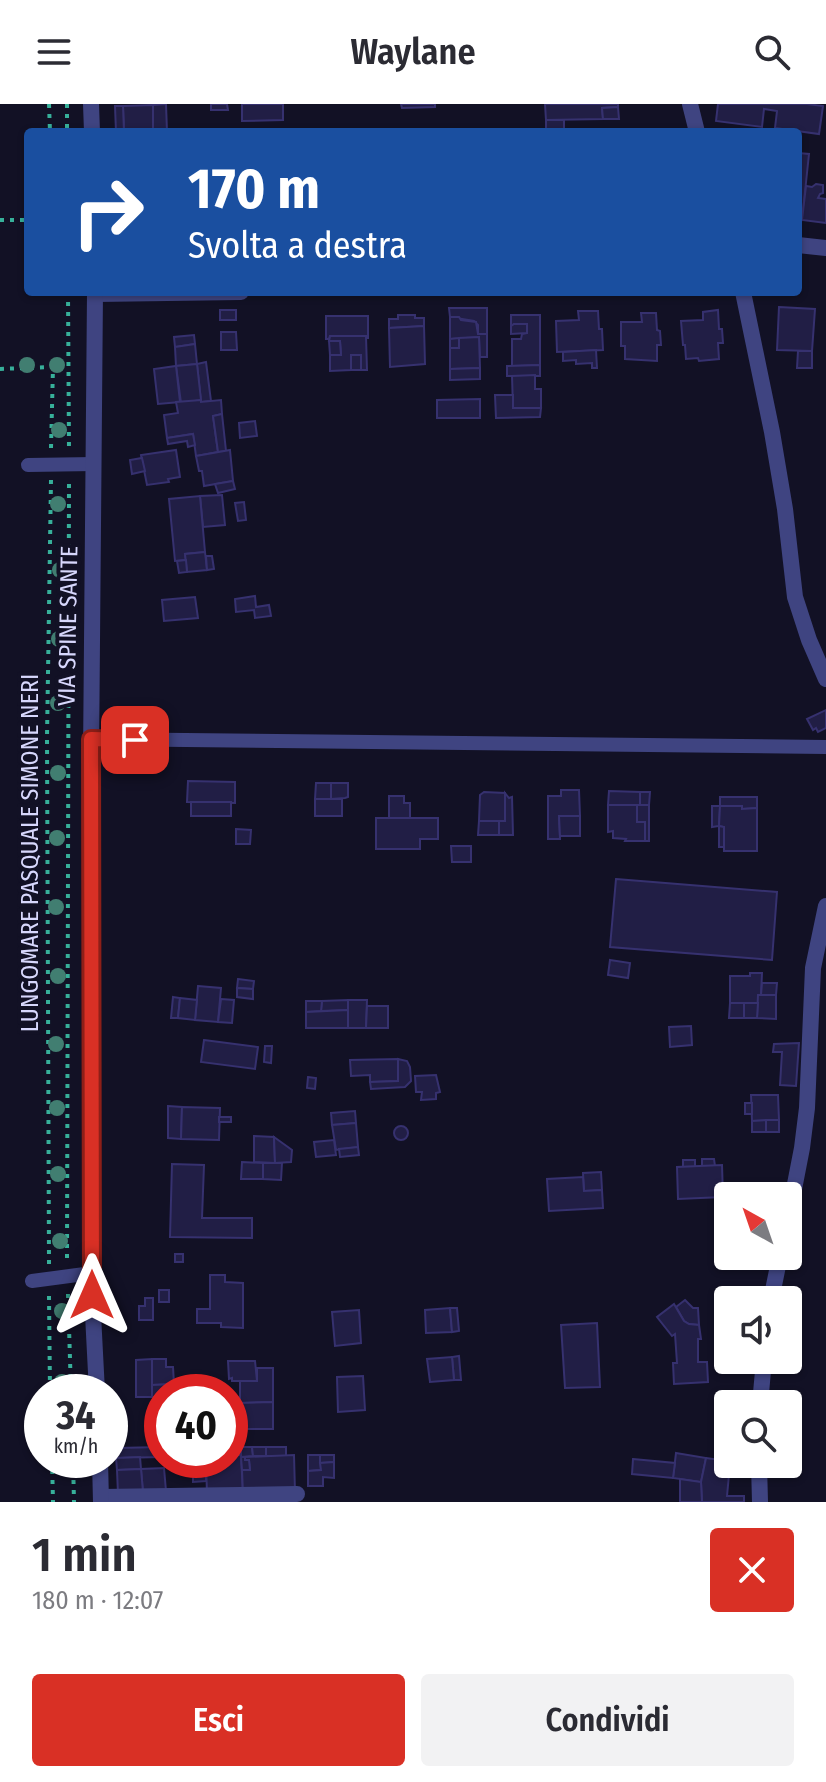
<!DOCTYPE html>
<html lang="it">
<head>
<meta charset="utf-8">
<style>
	:root { --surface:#fff; --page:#f2f2f3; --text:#2b2b33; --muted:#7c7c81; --accent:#d93025 }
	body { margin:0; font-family:"Fira Sans Condensed",sans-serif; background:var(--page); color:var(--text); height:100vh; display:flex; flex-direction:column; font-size:30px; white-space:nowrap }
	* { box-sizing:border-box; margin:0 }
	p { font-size:26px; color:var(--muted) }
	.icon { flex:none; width:44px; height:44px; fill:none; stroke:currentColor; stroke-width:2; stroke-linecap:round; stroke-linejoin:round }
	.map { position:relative; height:1398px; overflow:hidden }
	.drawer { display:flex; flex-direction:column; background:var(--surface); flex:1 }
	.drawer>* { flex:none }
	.banner { position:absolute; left:24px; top:24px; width:778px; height:168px; border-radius:8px; box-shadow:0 2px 6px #0004; background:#1a4fa0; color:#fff; overflow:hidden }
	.needle { width:52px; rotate:320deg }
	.buttons { position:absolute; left:714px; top:1078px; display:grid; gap:16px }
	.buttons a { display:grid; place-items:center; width:88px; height:88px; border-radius:8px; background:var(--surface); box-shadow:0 2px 6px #0004; font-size:40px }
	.speed { position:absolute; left:24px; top:1270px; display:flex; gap:16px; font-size:40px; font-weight:700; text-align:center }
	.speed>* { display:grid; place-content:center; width:104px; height:104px; border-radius:50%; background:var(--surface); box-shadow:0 2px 6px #0004; line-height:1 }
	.speed small { font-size:20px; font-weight:400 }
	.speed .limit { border:12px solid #d22; background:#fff; color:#111 }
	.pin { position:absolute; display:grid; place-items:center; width:68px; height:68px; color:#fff; margin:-34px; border-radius:16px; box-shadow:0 4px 12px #0006 }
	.me { position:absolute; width:88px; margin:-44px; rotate:0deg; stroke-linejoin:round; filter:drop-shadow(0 0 6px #0008) }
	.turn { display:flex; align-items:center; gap:28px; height:168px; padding:0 32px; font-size:36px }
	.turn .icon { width:104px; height:104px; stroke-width:2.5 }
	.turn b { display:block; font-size:56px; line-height:68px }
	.round { display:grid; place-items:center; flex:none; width:84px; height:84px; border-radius:8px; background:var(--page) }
	.headline { display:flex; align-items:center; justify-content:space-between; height:136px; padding:0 32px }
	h1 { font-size:48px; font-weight:600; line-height:60px }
	.button { display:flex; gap:16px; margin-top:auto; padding:16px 32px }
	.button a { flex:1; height:92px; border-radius:8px; background:var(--accent); color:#fff; font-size:32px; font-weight:600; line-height:92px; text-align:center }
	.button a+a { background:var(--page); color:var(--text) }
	header { display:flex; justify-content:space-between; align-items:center; height:104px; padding:0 32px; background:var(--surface); font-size:36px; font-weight:600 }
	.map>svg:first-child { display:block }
	.building { fill:#211e45; stroke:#36316f; stroke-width:2 }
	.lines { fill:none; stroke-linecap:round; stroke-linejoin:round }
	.path { stroke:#37b09a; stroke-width:4; stroke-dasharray:4 6; stroke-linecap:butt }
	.service { stroke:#3f4481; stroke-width:14 }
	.minor { stroke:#3f4481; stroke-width:16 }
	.tertiary { stroke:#3f4481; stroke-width:16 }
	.tree { fill:#417e71 }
	.route-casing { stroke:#8d1f18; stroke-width:20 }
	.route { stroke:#d93025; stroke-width:14 }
	.labels { text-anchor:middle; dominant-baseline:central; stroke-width:8; stroke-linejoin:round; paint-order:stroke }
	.street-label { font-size:24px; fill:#d7d7fc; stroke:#121125 }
</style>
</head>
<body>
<header><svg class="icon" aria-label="menu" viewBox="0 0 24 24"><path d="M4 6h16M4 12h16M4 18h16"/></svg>Waylane<svg class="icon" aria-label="search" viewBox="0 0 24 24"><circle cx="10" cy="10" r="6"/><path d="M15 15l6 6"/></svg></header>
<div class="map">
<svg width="826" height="1398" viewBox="0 0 826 1398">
	<rect width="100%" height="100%" fill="#121125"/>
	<g class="building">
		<path d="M 166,0 L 167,28 L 153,28 L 153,1 Z"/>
		<path d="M 211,0 L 227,0 L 228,6 L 211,6 Z"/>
		<path d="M 242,0 L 283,0 L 283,16 L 242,17 Z"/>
		<path d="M 401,0 L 435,0 L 435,3 L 402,4 Z"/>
		<path d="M 545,0 L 618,0 L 618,3 L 602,4 L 603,15 L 546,16 Z"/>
		<path d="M 718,0 L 807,0 L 823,2 L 819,30 L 775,24 L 777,7 L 764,5 L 762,23 L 716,17 Z"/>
		<path d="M 153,1 L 153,28 L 124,28 L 123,2 Z"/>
		<path d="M 115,2 L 123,2 L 124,28 L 116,28 Z"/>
		<path d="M 618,3 L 619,15 L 603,15 L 602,4 Z"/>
		<rect x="546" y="16" width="18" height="12"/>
		<path d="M 643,25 L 643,28 L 614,28 L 614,26 Z"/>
		<path d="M 798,49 L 809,50 L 802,116 L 798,115 Z"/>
		<path d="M 816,80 L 823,81 L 823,89 L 820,90 L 818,94 L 826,95 L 826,119 L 802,116 L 806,82 L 812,83 Z"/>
		<path d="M 779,203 L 815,205 L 812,247 L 777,246 Z"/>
		<path d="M 449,204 L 487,204 L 487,230 L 478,230 L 478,221 L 474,217 L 450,213 Z"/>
		<rect x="220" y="206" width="16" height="10"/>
		<path d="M 718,206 L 719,225 L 722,225 L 723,239 L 718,239 L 719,255 L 699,257 L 698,254 L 686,255 L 685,241 L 683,241 L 681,217 L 703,216 L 703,208 Z"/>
		<path d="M 578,207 L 598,207 L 599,225 L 602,225 L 603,246 L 557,248 L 556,217 L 579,216 Z"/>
		<path d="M 641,209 L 656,209 L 657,226 L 660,227 L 661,241 L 657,241 L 657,257 L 625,255 L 625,242 L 621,242 L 621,218 L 642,218 Z"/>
		<path d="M 398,211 L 415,211 L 415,214 L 424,214 L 424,222 L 389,224 L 389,215 L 398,215 Z"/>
		<path d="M 511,211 L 540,211 L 540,261 L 512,262 L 512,235 L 521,235 L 522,230 L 527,229 L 527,220 L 514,220 L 511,222 Z"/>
		<path d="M 326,212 L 368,212 L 368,234 L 366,234 L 366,232 L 330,232 L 329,235 L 326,235 Z"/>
		<path d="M 450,213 L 459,213 L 461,216 L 476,218 L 478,230 L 487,230 L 487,253 L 480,253 L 479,233 L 450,235 Z"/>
		<path d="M 514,220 L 527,220 L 527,229 L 511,230 L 511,222 Z"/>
		<path d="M 424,222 L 425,260 L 390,263 L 389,224 Z"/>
		<path d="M 221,228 L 236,228 L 237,246 L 221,246 Z"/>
		<path d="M 194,231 L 195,240 L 175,243 L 174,233 Z"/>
		<path d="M 330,232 L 366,232 L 367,266 L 361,266 L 361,251 L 351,251 L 351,266 L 330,267 L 330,251 L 341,251 L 340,237 L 329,237 Z"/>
		<path d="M 479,233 L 480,264 L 450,265 L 450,244 L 459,244 L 459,234 Z"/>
		<path d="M 459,234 L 459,244 L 450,244 L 450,235 Z"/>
		<path d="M 329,237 L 340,237 L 341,251 L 330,251 Z"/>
		<path d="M 195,240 L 197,260 L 176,262 L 175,243 Z"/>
		<path d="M 596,246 L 597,264 L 592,264 L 592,259 L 576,260 L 576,256 L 563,257 L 563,248 Z"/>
		<path d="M 798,247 L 812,247 L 812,264 L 797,264 Z"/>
		<rect x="351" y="251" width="10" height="15"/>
		<path d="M 206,258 L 211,297 L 201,298 L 197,260 Z"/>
		<path d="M 197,260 L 201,296 L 181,299 L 176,262 Z"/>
		<path d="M 540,261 L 540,272 L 507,272 L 507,262 Z"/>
		<path d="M 176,262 L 180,298 L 158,300 L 154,265 Z"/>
		<path d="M 480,264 L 480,275 L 450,276 L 450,265 Z"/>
		<path d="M 535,271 L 535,285 L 541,285 L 541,304 L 513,304 L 512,272 Z"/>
		<path d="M 495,291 L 513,291 L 513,304 L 541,304 L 540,313 L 496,314 Z"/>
		<path d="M 480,295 L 480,314 L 437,314 L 437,296 Z"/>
		<path d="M 201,296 L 201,298 L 221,296 L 222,310 L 213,312 L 218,348 L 196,352 L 193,330 L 167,334 L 164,311 L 178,309 L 176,298 Z"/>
		<path d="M 222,310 L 226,347 L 218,348 L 213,312 Z"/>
		<path d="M 255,317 L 257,332 L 240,334 L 239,319 Z"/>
		<path d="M 193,330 L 195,341 L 188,343 L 187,337 L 168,340 L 167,334 Z"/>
		<path d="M 176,346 L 180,373 L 168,375 L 169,378 L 147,381 L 141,351 Z"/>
		<path d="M 230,346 L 233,377 L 204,382 L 202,367 L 199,367 L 196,352 Z"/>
		<path d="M 142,354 L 145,367 L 132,370 L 130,356 Z"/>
		<path d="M 233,377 L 235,385 L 218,389 L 215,380 Z"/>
		<path d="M 222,391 L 225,421 L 203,423 L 200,392 Z"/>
		<path d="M 200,392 L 205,448 L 185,450 L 186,456 L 175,457 L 169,395 Z"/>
		<path d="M 244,398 L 246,416 L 238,417 L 235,399 Z"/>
		<path d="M 205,448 L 207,466 L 187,468 L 185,450 Z"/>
		<path d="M 206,452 L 212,452 L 214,465 L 207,466 Z"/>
		<path d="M 186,456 L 187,468 L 179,469 L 177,457 Z"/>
		<path d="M 255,492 L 256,503 L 269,501 L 271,512 L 255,514 L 254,506 L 236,508 L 235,495 Z"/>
		<path d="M 195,493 L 198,514 L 164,517 L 162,496 Z"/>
		<path d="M 826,606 L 826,624 L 818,628 L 816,624 L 813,626 L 807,615 Z"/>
		<path d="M 188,677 L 235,678 L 235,699 L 187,698 Z"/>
		<path d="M 316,679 L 331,679 L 331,695 L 315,695 Z"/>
		<path d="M 331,679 L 348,679 L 348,693 L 345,694 L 331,695 Z"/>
		<path d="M 561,686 L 579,686 L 580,712 L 559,712 L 560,735 L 548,735 L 548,692 L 561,692 Z"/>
		<path d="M 609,687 L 640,688 L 640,701 L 608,701 Z"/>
		<path d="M 484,688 L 505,689 L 505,717 L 479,717 L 480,691 Z"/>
		<path d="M 640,688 L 650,688 L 649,701 L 640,701 Z"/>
		<path d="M 505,689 L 509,694 L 512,693 L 513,731 L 499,731 L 499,717 L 505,717 Z"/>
		<path d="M 389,692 L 404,692 L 404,699 L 410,699 L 410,714 L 389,714 Z"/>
		<path d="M 720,693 L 757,693 L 757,704 L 742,705 L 742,702 L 720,702 Z"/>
		<rect x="315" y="695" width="27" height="17"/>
		<rect x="191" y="698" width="40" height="14"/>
		<path d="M 608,701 L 637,701 L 637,718 L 645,718 L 645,737 L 625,737 L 626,735 L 613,734 L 613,727 L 608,728 Z"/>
		<path d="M 637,701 L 649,701 L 649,737 L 645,737 L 645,718 L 637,718 Z"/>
		<path d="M 712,702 L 720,702 L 719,722 L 712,723 Z"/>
		<path d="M 720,702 L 742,702 L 742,705 L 757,704 L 757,747 L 724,747 L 724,723 L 719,722 Z"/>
		<path d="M 559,712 L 580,712 L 580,732 L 560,732 Z"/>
		<path d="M 376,714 L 438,714 L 438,735 L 420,735 L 420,745 L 376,745 Z"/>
		<path d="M 479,717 L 499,717 L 499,731 L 478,731 Z"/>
		<path d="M 719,722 L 724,723 L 724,743 L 719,743 Z"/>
		<path d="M 236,725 L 251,726 L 250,740 L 236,740 Z"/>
		<path d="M 451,742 L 471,742 L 471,758 L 452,758 Z"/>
		<path d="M 616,775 L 777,788 L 772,856 L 610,843 Z"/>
		<path d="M 610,856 L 630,859 L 628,874 L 608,871 Z"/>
		<path d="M 750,869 L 762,869 L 761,891 L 758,891 L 758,899 L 730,899 L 730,872 L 750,872 Z"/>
		<path d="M 238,875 L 254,877 L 253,885 L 237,884 Z"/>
		<path d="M 762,879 L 777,879 L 776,891 L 761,891 Z"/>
		<path d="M 198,882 L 221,884 L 218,918 L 195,916 Z"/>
		<path d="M 237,884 L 253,885 L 253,895 L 237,893 Z"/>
		<path d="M 758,891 L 776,891 L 776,915 L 757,914 Z"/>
		<path d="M 173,893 L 180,894 L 178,914 L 171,914 Z"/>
		<path d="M 180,894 L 197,896 L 195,916 L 178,914 Z"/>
		<path d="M 221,895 L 234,896 L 232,919 L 218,918 Z"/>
		<path d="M 348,896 L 348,906 L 321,907 L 322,897 Z"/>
		<path d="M 348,896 L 367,896 L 366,924 L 348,924 Z"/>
		<path d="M 306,897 L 322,897 L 321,907 L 306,908 Z"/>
		<path d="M 730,899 L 744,899 L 744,914 L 729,914 Z"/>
		<path d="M 744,899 L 758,899 L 757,914 L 744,914 Z"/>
		<path d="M 367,902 L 388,902 L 388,924 L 366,924 Z"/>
		<path d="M 348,906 L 348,924 L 306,924 L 306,908 Z"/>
		<path d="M 691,922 L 692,941 L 670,943 L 669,923 Z"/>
		<path d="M 204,936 L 258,943 L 255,965 L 201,958 Z"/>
		<path d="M 799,939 L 796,982 L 780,981 L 782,948 L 773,948 L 774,940 Z"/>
		<path d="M 265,942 L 272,942 L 271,959 L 264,958 Z"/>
		<path d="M 398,955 L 398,977 L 370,978 L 370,971 L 351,972 L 350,956 Z"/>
		<path d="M 398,955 L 407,957 L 410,963 L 411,977 L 405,983 L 371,985 L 370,978 L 398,977 Z"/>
		<path d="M 436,971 L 440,988 L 436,989 L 436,995 L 421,996 L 422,988 L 416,988 L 415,972 Z"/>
		<path d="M 308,973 L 316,974 L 315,985 L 307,984 Z"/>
		<path d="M 751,991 L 778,991 L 779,1016 L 752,1017 Z"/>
		<rect x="745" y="999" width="7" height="11"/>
		<path d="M 168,1002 L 182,1003 L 181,1035 L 168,1034 Z"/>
		<path d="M 182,1003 L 220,1004 L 219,1036 L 181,1035 Z"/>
		<path d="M 355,1007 L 356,1019 L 332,1021 L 331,1009 Z"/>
		<rect x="219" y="1013" width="12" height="5"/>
		<path d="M 766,1016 L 766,1028 L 752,1028 L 752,1017 Z"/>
		<rect x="766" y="1016" width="13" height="12"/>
		<path d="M 356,1019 L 358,1043 L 336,1046 L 332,1021 Z"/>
		<circle cx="401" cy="1029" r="7"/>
		<path d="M 254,1032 L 274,1033 L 275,1059 L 254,1058 Z"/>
		<path d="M 274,1033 L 292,1046 L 291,1058 L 275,1059 Z"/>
		<path d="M 334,1036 L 336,1051 L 316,1053 L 314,1038 Z"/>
		<path d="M 358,1043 L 359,1051 L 340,1053 L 339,1045 Z"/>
		<path d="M 702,1055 L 714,1055 L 715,1062 L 702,1062 Z"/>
		<rect x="683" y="1056" width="12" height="7"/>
		<path d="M 242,1058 L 263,1059 L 263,1075 L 241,1075 Z"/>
		<path d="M 263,1059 L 282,1059 L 281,1076 L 263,1075 Z"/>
		<path d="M 172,1060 L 204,1061 L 202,1114 L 252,1114 L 252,1134 L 170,1133 Z"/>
		<path d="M 722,1061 L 723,1093 L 678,1095 L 677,1063 Z"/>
		<path d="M 601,1068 L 602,1086 L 584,1087 L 583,1069 Z"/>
		<path d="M 583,1073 L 584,1087 L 602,1086 L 603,1104 L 549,1107 L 547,1075 Z"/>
		<rect x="175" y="1150" width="8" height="8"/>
		<path d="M 210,1171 L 225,1171 L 225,1178 L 243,1179 L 243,1224 L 221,1223 L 221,1219 L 197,1219 L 197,1205 L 210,1205 Z"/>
		<rect x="159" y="1186" width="10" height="12"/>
		<path d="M 145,1194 L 153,1194 L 153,1216 L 139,1216 L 139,1202 L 145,1202 Z"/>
		<path d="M 685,1196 L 693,1204 L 698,1204 L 699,1221 L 689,1220 L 684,1217 L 676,1203 Z"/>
		<path d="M 674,1200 L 684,1217 L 689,1220 L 699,1221 L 701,1235 L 698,1235 L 698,1258 L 707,1258 L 708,1278 L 674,1280 L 673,1259 L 677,1259 L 675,1230 L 672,1232 L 657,1213 Z"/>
		<path d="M 450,1204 L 452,1228 L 426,1229 L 425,1206 Z"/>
		<path d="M 450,1204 L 457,1204 L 459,1227 L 452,1228 Z"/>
		<path d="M 359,1206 L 361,1239 L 335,1242 L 332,1208 Z"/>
		<path d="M 597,1219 L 600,1283 L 565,1284 L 561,1221 Z"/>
		<path d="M 459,1252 L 461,1276 L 454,1276 L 452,1253 Z"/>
		<path d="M 452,1253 L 454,1276 L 430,1278 L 427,1255 Z"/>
		<path d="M 152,1255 L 166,1255 L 166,1263 L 173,1263 L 174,1280 L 152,1281 Z"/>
		<path d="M 152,1255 L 152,1293 L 136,1293 L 136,1256 Z"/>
		<path d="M 228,1257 L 255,1257 L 257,1277 L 232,1277 L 232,1274 L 229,1275 Z"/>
		<path d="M 257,1264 L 273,1264 L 273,1298 L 240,1299 L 240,1277 L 257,1277 Z"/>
		<path d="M 363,1272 L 365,1306 L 338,1308 L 337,1273 Z"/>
		<path d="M 177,1280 L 177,1288 L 162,1288 L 162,1293 L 152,1293 L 152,1281 Z"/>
		<path d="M 273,1298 L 273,1325 L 240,1325 L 240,1299 Z"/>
		<path d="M 162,1343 L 162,1353 L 116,1354 L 116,1344 Z"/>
		<path d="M 235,1343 L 235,1351 L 241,1351 L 243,1390 L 207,1390 L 206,1357 L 230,1356 L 231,1344 Z"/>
		<path d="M 241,1343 L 252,1343 L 253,1352 L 241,1353 Z"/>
		<path d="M 252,1343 L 266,1343 L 266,1352 L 253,1352 Z"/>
		<rect x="266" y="1343" width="20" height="9"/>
		<path d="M 676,1349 L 706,1354 L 701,1378 L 673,1374 Z"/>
		<path d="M 294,1351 L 295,1388 L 243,1390 L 242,1366 L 250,1366 L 249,1356 L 245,1356 L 245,1353 Z"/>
		<path d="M 308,1351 L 320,1351 L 321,1366 L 308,1367 Z"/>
		<path d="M 320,1351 L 334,1351 L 334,1358 L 320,1359 Z"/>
		<path d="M 140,1353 L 141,1365 L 117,1366 L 116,1354 Z"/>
		<path d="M 241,1353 L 245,1353 L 245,1356 L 249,1356 L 250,1366 L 242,1366 Z"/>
		<path d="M 706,1354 L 728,1357 L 728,1360 L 730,1360 L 727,1392 L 744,1392 L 744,1398 L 702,1398 L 701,1378 Z"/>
		<path d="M 633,1355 L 675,1359 L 673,1374 L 632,1370 Z"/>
		<path d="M 334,1358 L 334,1374 L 323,1373 L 323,1382 L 308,1382 L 308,1367 L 321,1366 L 320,1359 Z"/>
		<path d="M 206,1359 L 206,1377 L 193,1378 L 193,1360 Z"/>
		<path d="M 164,1364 L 166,1387 L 143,1388 L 141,1365 Z"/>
		<path d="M 141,1365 L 143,1388 L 118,1390 L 117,1366 Z"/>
		<path d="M 680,1375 L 701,1378 L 702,1398 L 680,1398 Z"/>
	</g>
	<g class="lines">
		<g class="path">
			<path d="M 49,0 L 50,28"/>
			<path d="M 67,0 L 67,28"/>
			<path d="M 0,116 L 28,116"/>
			<path d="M 68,188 L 69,346"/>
			<path d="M 0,265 L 53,263 L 51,344"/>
			<path d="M 67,1154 L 69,378"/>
			<path d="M 49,1160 L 47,633 L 51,376"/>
			<path d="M 68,1190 L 71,1288"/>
			<path d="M 49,1192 L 50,1288"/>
			<path d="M 52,1356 L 53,1398"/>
			<path d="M 73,1356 L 74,1398"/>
		</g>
		<g class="service">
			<path d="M 28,361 L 94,360"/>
			<path d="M 91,635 L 826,643"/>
			<path d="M 32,1177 L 92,1169"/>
		</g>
		<g class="minor">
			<path d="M 95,190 L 241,188"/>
			<path d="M 101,1393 L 297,1390"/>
		</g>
		<g class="tertiary">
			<path d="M 91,0 L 92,28"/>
			<path d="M 690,0 L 697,28"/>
			<path d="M 798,141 L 826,144"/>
			<path d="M 95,188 L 91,654 L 92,1191 L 97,1288"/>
			<path d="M 743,188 L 772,328 L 785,405 L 795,493 L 809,536 L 826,575"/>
			<path d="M 788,1116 L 802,1044 L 807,1004 L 813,864 L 826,802"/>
			<path d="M 771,1196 L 780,1152"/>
			<path d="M 760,1300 L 764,1256"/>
			<path d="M 100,1356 L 101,1398"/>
			<path d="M 759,1360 L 760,1398"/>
		</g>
	</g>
	<g class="tree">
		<circle cx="27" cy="261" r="8"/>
		<circle cx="57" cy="261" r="8"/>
		<circle cx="59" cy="326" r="8"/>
		<circle cx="58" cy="400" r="8"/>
		<circle cx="60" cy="466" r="8"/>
		<circle cx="59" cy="535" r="8"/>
		<circle cx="58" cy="599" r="8"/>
		<circle cx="58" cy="669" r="8"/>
		<circle cx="57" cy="734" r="8"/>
		<circle cx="56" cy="803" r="8"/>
		<circle cx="58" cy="872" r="8"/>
		<circle cx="56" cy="940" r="8"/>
		<circle cx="57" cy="1004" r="8"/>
		<circle cx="58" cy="1070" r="8"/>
		<circle cx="60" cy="1137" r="8"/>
		<circle cx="62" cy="1207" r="8"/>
		<circle cx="62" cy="1278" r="8"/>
	</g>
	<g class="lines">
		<g class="route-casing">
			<path id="route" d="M 92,1191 L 91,635 L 135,636"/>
		</g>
		<use href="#route" class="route"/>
	</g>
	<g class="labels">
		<g class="street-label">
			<text transform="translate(68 522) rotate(-89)">VIA SPINE SANTE</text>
			<text transform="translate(30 749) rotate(-90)">LUNGOMARE PASQUALE SIMONE NERI</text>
		</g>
	</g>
</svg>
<div class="buttons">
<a><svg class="needle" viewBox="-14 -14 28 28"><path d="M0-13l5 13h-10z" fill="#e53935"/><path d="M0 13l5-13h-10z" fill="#7c7c81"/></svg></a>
<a><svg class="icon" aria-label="sound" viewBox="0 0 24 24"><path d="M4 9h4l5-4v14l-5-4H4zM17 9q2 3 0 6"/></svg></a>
<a><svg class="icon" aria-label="search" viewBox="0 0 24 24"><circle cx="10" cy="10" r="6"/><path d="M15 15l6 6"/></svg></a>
</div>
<div class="speed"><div>34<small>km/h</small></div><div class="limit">40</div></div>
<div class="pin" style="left:135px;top:636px;background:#d93025"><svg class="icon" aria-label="arrive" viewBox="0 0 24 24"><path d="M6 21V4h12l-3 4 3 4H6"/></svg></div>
<svg class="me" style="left:92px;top:1191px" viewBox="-20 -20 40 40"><path d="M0-17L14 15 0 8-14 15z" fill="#d93025" stroke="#fff" stroke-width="4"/></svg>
<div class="banner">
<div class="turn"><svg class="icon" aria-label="right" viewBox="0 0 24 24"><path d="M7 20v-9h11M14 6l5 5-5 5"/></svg><div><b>170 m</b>Svolta a destra</div></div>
</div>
</div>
<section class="drawer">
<div class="headline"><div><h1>1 min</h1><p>180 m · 12:07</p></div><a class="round" style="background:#d93025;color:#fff"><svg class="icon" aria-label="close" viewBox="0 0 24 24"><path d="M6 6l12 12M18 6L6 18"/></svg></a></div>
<div class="button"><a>Esci</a><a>Condividi</a></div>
</section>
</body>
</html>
